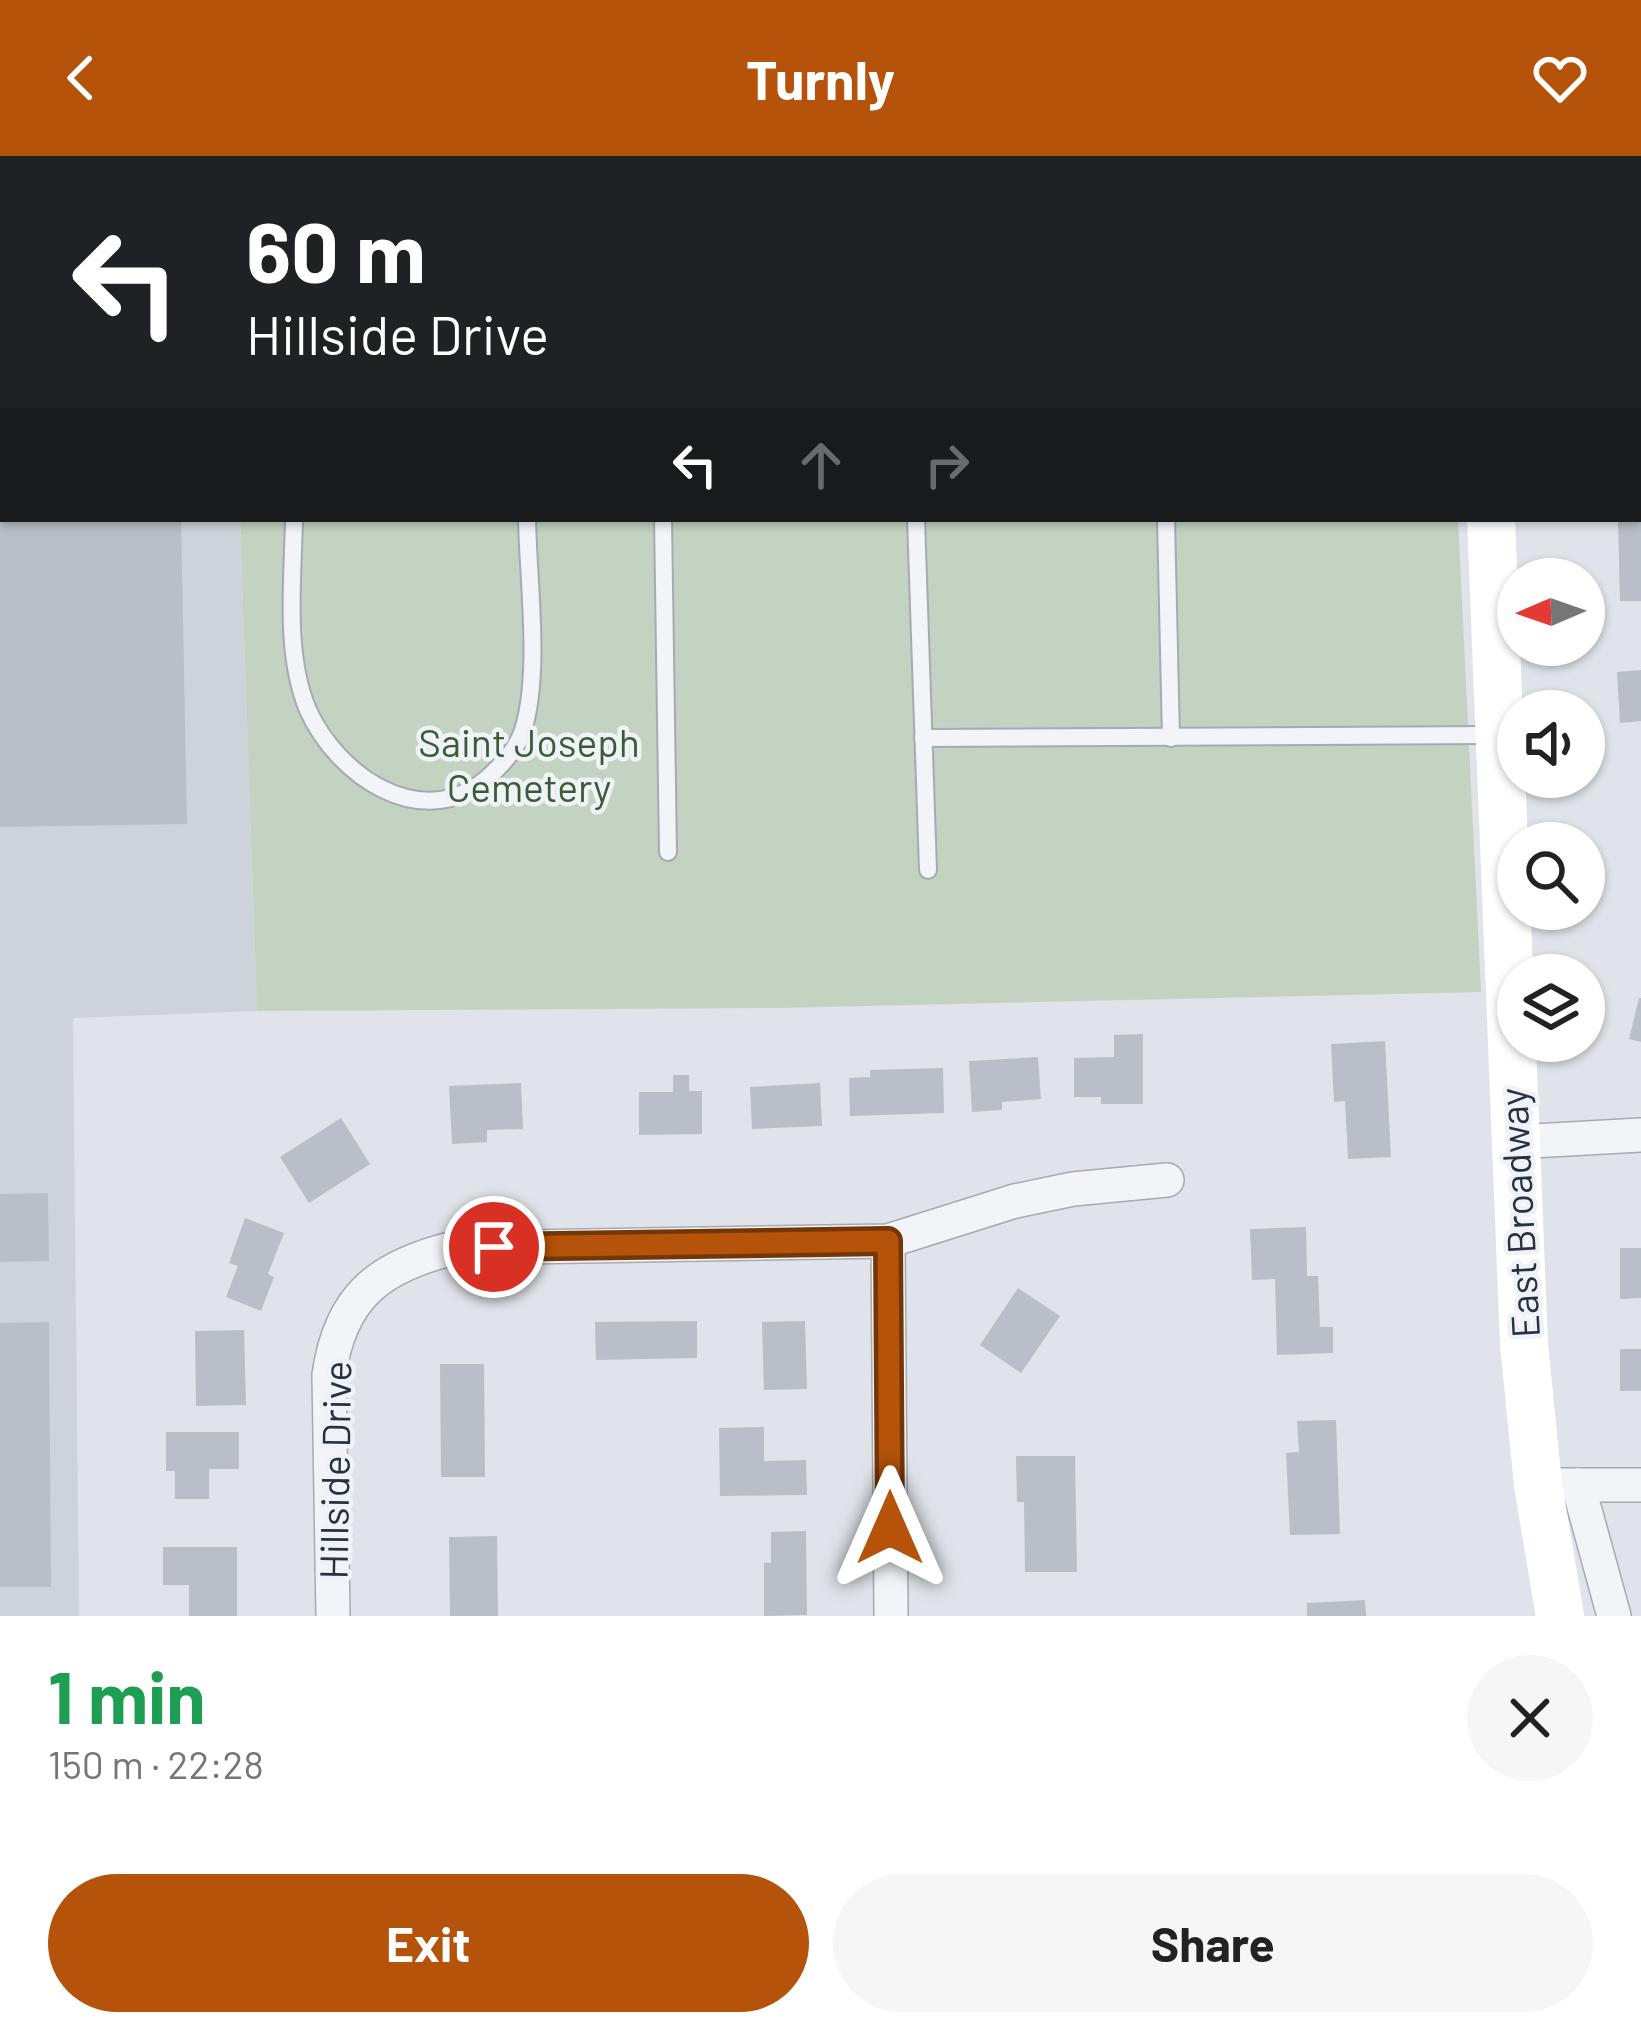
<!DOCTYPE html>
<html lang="en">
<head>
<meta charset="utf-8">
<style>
	:root { --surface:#fff; --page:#f6f6f6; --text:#222; --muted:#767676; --accent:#b45309 }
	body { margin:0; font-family:Barlow,sans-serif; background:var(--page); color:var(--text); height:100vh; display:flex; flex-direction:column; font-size:45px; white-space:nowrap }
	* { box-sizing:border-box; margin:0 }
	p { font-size:39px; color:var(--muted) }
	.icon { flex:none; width:66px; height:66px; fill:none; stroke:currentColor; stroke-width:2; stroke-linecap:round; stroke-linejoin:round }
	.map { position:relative; height:1460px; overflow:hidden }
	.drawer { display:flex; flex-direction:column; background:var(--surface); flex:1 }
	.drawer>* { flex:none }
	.banner { position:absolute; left:0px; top:0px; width:1641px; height:366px; box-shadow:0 3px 9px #0004; background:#202124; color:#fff; overflow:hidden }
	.needle { width:78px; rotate:268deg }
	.controls { position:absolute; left:1497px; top:402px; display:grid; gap:24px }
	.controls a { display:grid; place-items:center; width:108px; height:108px; border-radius:50%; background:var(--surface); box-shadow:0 3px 9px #0004; font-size:60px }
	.pin { position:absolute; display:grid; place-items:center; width:102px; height:102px; color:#fff; margin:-51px; border:6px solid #fff; border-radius:50%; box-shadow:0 3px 12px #0007 }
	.me { position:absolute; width:132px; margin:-66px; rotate:0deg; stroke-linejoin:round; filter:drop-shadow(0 0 9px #0008) }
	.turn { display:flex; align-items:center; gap:42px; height:252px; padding:0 48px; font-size:54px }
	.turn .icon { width:156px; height:156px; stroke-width:2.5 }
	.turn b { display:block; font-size:84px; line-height:102px }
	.lanes { display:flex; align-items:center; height:114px; padding:0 48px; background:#0003; justify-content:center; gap:60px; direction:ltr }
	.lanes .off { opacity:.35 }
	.round { display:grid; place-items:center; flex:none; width:126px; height:126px; border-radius:63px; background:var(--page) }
	.headline { display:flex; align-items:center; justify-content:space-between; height:204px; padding:0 48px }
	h1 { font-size:72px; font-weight:700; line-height:90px; color:#1e9e55 }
	.cta { display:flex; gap:24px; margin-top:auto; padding:24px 48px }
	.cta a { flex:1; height:138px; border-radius:72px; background:var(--accent); color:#fff; font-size:48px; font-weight:700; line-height:138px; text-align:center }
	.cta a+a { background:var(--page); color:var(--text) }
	header { display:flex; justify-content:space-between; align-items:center; height:156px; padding:0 48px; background:var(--accent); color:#fff; font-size:54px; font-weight:700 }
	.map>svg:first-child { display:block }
	.built { fill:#ced2db }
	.green { fill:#c4d2c1 }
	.building { fill:#babec8 }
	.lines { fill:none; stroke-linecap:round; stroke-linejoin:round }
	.lane-casing { stroke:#a5aab3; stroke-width:20 }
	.street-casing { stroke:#a5aab3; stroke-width:36 }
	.lane { stroke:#f2f4f7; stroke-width:16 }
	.street { stroke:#f2f4f7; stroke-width:33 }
	.secondary { stroke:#fff; stroke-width:48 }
	.route-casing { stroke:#753606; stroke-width:30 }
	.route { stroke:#b45309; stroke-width:21 }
	.labels { text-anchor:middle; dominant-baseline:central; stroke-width:9; stroke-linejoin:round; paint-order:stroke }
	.park-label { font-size:39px; fill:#3b5b36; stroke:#eff2f6 }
	.street-label { font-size:39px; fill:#293040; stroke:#eff2f6 }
</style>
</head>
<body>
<header><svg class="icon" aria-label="back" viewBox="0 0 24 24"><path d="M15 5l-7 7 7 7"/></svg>Turnly<svg class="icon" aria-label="heart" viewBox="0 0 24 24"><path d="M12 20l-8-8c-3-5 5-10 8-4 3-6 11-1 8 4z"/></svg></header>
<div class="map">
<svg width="1641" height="1460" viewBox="0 0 1641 1460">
	<rect width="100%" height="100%" fill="#e0e3e9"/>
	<path class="built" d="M 0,0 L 227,0 L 3,3 L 3,363 L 240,363 L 257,855 L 73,862 L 79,1460 L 0,1460 Z"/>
	<g class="green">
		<rect x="227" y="0" width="1218" height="3"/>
		<path d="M 240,363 L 1458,363 L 1481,836 L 778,852 L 257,855 Z"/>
	</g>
	<g class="building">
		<path d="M 0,363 L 181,363 L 187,668 L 0,671 Z"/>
		<path d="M 1618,363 L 1641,363 L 1641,445 L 1620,445 Z"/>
		<path d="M 1641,514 L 1641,565 L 1620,567 L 1617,516 Z"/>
		<path d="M 1639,842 L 1641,842 L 1641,886 L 1629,883 Z"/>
		<path d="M 1143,878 L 1143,948 L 1101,948 L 1101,941 L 1074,941 L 1074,902 L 1114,901 L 1114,879 Z"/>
		<path d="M 1385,885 L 1391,1001 L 1348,1003 L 1345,945 L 1334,946 L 1331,888 Z"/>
		<path d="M 1038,901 L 1041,943 L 1002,946 L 1002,954 L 972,956 L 969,905 Z"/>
		<path d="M 943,912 L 944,957 L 850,960 L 849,922 L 870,921 L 870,914 Z"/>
		<path d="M 673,919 L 689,919 L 689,935 L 702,935 L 702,978 L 639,979 L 639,936 L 673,936 Z"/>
		<path d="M 521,927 L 523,973 L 487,974 L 487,986 L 452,988 L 449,930 Z"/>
		<path d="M 820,927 L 822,970 L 752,973 L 750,931 Z"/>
		<path d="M 341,962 L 370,1008 L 309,1047 L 280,1001 Z"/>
		<path d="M 48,1037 L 49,1105 L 0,1106 L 0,1038 Z"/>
		<path d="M 245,1062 L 284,1077 L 268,1118 L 274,1121 L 261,1155 L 226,1141 L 238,1110 L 229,1107 Z"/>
		<path d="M 1306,1071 L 1307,1120 L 1318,1120 L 1320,1171 L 1333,1171 L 1333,1197 L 1277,1199 L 1275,1123 L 1252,1124 L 1250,1073 Z"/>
		<path d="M 1620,1092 L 1641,1092 L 1641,1142 L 1620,1143 Z"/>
		<path d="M 1018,1132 L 1060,1160 L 1021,1217 L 980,1189 Z"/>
		<path d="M 697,1165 L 697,1202 L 596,1204 L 595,1166 Z"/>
		<path d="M 805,1165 L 807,1233 L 764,1234 L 762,1166 Z"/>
		<path d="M 49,1166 L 51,1431 L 0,1431 L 0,1167 Z"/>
		<path d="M 244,1174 L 246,1249 L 196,1250 L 195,1175 Z"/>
		<rect x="1620" y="1193" width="21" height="42"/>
		<path d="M 440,1208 L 484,1208 L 485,1321 L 441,1321 Z"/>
		<path d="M 1336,1264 L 1340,1378 L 1290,1379 L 1286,1297 L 1299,1296 L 1297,1265 Z"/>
		<path d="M 764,1271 L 764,1305 L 806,1304 L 807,1339 L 720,1340 L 719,1272 Z"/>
		<path d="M 166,1276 L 239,1276 L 239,1313 L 209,1313 L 209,1343 L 175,1343 L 175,1315 L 166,1315 Z"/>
		<path d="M 1016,1300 L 1075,1300 L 1077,1416 L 1025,1416 L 1024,1346 L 1017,1346 Z"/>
		<path d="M 806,1375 L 807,1459 L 764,1460 L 764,1407 L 771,1407 L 771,1376 Z"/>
		<path d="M 497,1380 L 498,1460 L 450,1460 L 449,1381 Z"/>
		<path d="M 163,1391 L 237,1391 L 237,1460 L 189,1460 L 189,1429 L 163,1429 Z"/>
		<path d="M 1365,1444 L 1366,1460 L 1307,1460 L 1307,1447 Z"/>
	</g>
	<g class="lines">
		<g class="lane-casing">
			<g id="lane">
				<path d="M 294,0 L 294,3"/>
				<path d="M 507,0 L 508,3"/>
				<path d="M 647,0 L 648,3"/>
				<path d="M 904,0 L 904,3"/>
				<path d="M 1157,0 L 1158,3"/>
				<path d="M 294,363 C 293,423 284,498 308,554 C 337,619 420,677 485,624 C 500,611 517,594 523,574 C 541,518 528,423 527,363"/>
				<path d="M 663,363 L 668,696"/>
				<path d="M 916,363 L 928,714"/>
				<path d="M 1166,363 L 1171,582"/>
				<path d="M 923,582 L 1493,579"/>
			</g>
		</g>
		<g class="street-casing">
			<g id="street">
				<path d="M 1514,986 L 1641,979"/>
				<path d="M 888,1085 L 891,1460"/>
				<path d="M 1559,1329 L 1641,1329"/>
				<path d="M 1578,1329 L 1614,1460"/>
				<path d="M 333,1460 L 329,1219 C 340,1140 380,1110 454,1092 L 888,1085 L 1015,1045 L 1073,1033 L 1167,1024"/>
			</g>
		</g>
		<use href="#lane" class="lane"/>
		<use href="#street" class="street"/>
		<g class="secondary">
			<path d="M 1478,0 L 1478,3"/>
			<path d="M 1491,363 L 1524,1188 L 1538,1329 L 1560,1460"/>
		</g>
	</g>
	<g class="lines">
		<g class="route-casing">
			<path id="route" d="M 494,1091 L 888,1085 L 890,1372"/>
		</g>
		<use href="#route" class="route"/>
	</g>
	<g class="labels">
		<g class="park-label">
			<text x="529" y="585">Saint Joseph<tspan x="529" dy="45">Cemetery</tspan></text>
		</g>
		<g class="street-label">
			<text transform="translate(1518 1057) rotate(-93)">East Broadway</text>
			<text transform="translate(334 1314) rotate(-89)">Hillside Drive</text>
		</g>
	</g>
</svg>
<div class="controls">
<a><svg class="needle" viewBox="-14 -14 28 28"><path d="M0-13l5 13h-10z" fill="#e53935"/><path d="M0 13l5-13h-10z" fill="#767676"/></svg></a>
<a><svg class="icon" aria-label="sound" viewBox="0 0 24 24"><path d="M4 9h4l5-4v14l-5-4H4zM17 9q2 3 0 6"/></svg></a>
<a><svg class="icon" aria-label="search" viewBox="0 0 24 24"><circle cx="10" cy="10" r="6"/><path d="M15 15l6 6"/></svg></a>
<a><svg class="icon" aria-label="layers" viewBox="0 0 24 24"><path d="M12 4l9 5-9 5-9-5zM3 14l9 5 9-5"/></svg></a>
</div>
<div class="pin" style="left:494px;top:1091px;background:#d93025"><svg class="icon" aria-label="arrive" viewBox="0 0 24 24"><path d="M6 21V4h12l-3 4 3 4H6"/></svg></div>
<svg class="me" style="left:890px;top:1372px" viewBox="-20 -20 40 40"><path d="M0-17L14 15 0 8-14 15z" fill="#b45309" stroke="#fff" stroke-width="4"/></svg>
<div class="banner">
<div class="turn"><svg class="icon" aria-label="left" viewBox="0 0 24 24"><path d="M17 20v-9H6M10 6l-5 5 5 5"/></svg><div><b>60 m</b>Hillside Drive</div></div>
<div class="lanes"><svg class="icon" aria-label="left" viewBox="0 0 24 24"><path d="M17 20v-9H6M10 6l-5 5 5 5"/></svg><svg class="icon off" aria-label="ahead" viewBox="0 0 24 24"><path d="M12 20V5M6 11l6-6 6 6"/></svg><svg class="icon off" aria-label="right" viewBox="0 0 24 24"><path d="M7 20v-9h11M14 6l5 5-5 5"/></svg></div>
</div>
</div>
<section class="drawer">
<div class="headline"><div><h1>1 min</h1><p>150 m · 22:28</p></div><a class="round"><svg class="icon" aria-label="close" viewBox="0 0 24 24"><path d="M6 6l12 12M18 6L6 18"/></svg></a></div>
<div class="cta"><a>Exit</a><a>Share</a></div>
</section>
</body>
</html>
